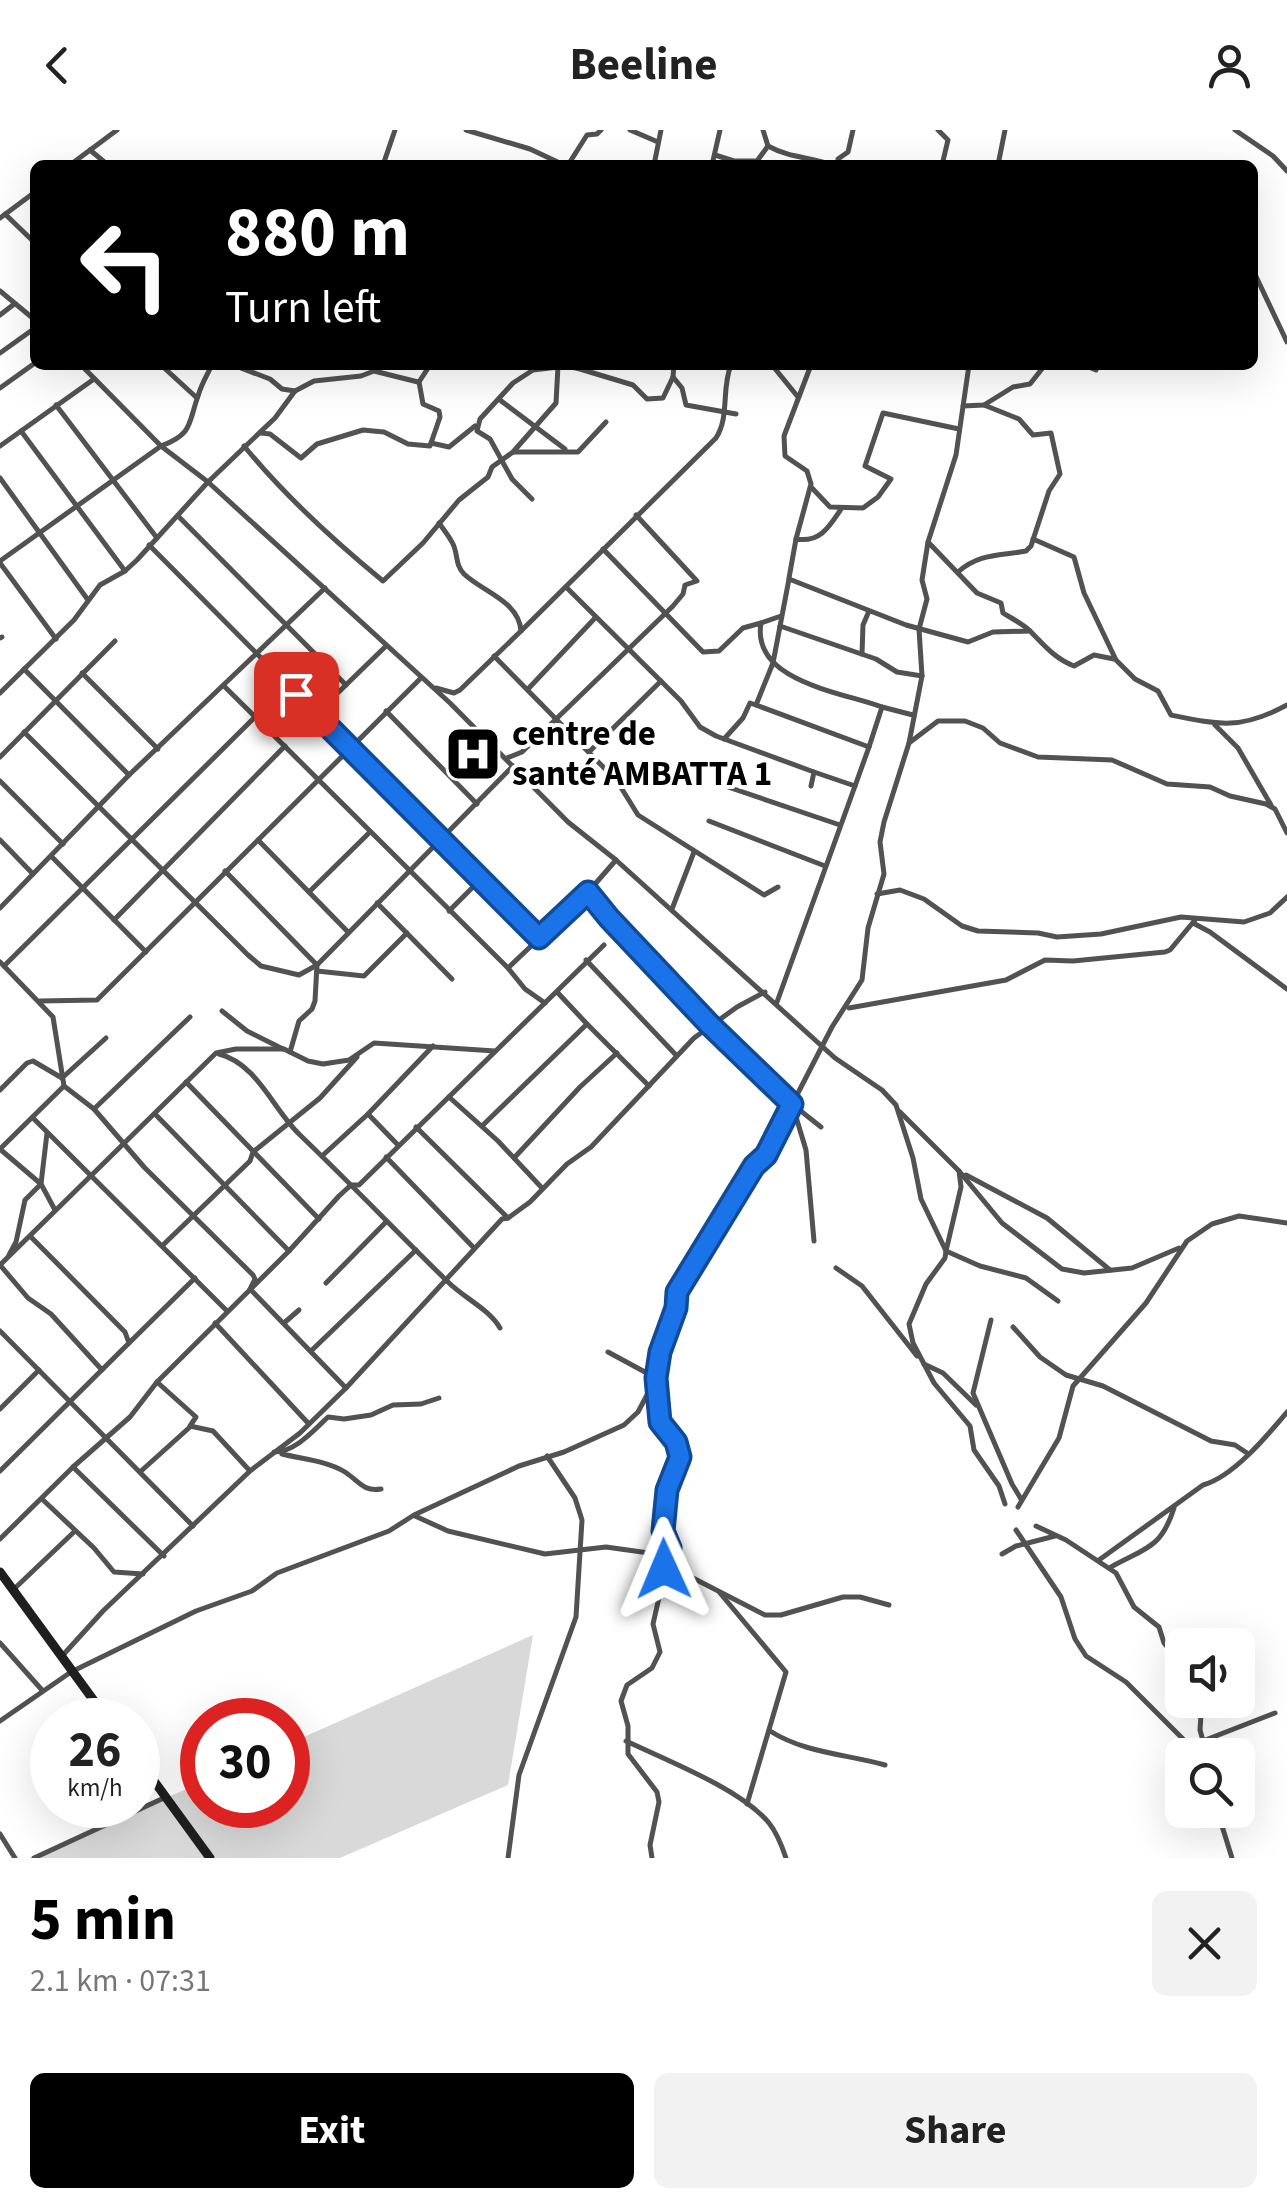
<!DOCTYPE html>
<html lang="en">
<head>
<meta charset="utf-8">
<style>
	:root { --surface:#fff; --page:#f2f2f2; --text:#222; --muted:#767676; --accent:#000 }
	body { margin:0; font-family:"Source Sans 3",sans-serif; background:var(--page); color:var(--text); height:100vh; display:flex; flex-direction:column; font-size:38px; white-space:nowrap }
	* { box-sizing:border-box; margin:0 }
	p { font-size:32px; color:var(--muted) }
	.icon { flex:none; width:55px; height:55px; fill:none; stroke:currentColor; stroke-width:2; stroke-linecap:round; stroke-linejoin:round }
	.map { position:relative; height:1728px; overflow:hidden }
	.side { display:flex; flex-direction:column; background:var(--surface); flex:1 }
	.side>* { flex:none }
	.hud { position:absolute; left:30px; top:30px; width:1228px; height:210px; border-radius:15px; box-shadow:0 10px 40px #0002; background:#000; color:#fff; overflow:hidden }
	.controls { position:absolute; left:1165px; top:1498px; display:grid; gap:20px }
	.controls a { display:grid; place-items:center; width:90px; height:90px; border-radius:15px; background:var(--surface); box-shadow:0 10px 40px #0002; font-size:50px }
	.speed { position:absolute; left:30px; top:1568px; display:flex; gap:20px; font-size:50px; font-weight:700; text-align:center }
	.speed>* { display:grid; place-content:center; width:130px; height:130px; border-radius:50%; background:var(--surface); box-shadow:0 10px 40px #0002; line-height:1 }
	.speed small { font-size:25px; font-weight:400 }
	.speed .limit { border:15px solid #d22; background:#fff; color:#111 }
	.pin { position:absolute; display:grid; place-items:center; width:85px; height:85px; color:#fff; margin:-42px; border-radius:20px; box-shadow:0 5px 15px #0006 }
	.me { position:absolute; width:110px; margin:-55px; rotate:359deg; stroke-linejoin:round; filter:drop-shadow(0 0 8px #0008) }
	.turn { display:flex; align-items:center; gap:35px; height:210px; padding:0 30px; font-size:45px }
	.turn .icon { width:130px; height:130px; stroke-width:2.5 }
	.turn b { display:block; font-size:70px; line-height:85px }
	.round { display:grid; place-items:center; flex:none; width:105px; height:105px; border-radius:15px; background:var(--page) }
	.head { display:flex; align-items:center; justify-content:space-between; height:170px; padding:0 30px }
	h1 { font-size:60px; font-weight:700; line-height:75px; color:var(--accent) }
	.primary-button { display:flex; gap:20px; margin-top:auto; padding:20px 30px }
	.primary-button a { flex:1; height:115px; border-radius:15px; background:var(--accent); color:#fff; font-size:40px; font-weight:700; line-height:115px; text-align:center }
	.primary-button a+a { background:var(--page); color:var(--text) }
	header { display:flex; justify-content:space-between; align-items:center; height:130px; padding:0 30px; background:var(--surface); font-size:45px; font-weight:700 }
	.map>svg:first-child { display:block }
	.green { fill:#d9d9d9 }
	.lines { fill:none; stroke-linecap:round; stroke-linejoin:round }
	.street { stroke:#525252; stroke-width:5 }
	.secondary { stroke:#1f1f1f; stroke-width:9 }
	.route-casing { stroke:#114b97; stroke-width:25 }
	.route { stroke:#1a73e8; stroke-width:18 }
	.labels { text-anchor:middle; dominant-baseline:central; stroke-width:8; stroke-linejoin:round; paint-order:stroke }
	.poi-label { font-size:35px; font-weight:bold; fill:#000; stroke:#fff; text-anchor:start }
</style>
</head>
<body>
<header><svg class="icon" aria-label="back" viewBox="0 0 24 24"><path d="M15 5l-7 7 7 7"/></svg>Beeline<svg class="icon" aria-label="person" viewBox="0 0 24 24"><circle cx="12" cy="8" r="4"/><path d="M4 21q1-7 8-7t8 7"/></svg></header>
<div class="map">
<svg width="1287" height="1728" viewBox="0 0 1287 1728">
	<rect width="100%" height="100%" fill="#fff"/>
	<path class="green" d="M 533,1505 L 508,1655 L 340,1728 L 31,1728 L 202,1652 L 202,1675 L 288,1675 L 288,1614 Z"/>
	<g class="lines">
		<g class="street">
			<path d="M 466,0 L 530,19 L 564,35"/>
			<path d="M 630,0 L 658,12"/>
			<path d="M 763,0 L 768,16 C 792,29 808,26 832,35"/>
			<path d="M 938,0 L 948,10 L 942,35"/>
			<path d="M 1235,0 L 1273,26 L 1287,41"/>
			<path d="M 90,20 L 108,35"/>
			<path d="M 715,25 L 734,31 L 757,31 L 768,16"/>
			<path d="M 70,35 L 117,0"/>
			<path d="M 383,35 L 395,0"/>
			<path d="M 568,35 L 587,5 L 597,4 L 601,0"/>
			<path d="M 654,35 L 661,0"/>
			<path d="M 712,35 L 720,0"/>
			<path d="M 838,35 L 838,29 L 848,22 L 853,0"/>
			<path d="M 998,35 L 1005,0"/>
			<path d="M 5,84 L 35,113"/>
			<path d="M 0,88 L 35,62"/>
			<path d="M 1252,138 L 1287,212"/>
			<path d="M 0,161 L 35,190"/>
			<path d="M 0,185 L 13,175"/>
			<path d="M 0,223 L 35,198"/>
			<path d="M 81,235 L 161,316 L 208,352 L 450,573 L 568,692 L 616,730 L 835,928 L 882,960 L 896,975 L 913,1028 L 921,1069 L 946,1121 L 945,1128 L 926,1154 L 909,1194 L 913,1213 L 934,1253 L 970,1296 L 974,1320 L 999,1356 L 1005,1374"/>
			<path d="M 161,235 L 197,268"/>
			<path d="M 233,235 L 270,249 L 282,259 L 295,261 L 314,251 L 361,246 L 374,241 L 418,252"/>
			<path d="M 772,235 L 798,267"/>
			<path d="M 1084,235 L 1096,240"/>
			<path d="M 673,247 L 682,258 L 686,275 L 736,284"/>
			<path d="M 0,258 L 35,233"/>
			<path d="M 500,270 L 565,319"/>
			<path d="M 56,275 L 157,408"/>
			<path d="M 963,276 L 984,275 L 1013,257 L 1030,254 L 1045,235"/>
			<path d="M 21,301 L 125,441"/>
			<path d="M 261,303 L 270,304 L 301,328 L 317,314 L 363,300 L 384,302 L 408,314 L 430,316 L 440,287 L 439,281 L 423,274 L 419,252 L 430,235"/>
			<path d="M 431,313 L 449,317 L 475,296"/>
			<path d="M 0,316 L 94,249"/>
			<path d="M 244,316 C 285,366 333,410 383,451 L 423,413 L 459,370 L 488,347 L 492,337 L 513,322 L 578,322 L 606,292"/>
			<path d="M 513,322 L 556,273 L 558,236"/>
			<path d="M 0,348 L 88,470"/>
			<path d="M 812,358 L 830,377 L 863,378 L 878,367 L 891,349 L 865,336 L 883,283 L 959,299"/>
			<path d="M 532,369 L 512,349 L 490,309 L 477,301 L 480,289 L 513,253 L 533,240 L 567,236 L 580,239 L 633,255 L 647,269 L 663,268 L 673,247 L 674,235"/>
			<path d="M 179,387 L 346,555"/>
			<path d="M 796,409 L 811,354 L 807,341 L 785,326 L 784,306 L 811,235"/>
			<path d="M 1033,409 L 1074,427 L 1084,463 L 1116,530 L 1135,549 L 1158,561 L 1171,585 C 1219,595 1241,600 1287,575"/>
			<path d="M 928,412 L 977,463 L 1001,473 L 1003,483 C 1011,488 1023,494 1030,501 C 1044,515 1054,528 1074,536 L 1094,525 L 1114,529"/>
			<path d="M 149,415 L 539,808"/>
			<path d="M 603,419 L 703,522 L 719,521 L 743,498 L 761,493 C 751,551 841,562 882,577 L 869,617 L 756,575 L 773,533 L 789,449 L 906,495 L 968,512 L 993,502 L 1030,501"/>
			<path d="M 0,431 L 161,316 C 193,304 188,294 198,266 C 201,255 207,245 212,235"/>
			<path d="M 0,433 L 56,509"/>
			<path d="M 958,442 C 979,423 1000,426 1026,421 L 1031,416 L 1049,361 L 1060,344 L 1051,303 L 1033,305 L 1019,289 L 984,275"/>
			<path d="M 789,448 L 796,409 C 820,413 829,397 841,379"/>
			<path d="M 566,457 L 681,571 L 700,597 L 716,606 L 814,642 L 811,656"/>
			<path d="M 761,493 L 781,486"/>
			<path d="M 780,496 L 876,529 L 897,542 L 922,546"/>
			<path d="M 521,501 L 716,308 C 730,286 721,259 731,235"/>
			<path d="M 0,508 L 2,507"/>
			<path d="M 862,524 L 863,495 L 869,481"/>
			<path d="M 494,526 L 617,651 L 638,685 L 764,765 L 778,757"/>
			<path d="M 24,539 L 129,645"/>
			<path d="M 82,543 L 158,619"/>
			<path d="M 224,556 L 508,838 L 525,859 L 545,873"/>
			<path d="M 436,558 L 454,563 L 460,560 L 521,501 C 519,471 483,462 464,444 C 455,435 458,424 453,414 C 449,406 444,400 439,393"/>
			<path d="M 528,559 L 596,487"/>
			<path d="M 0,563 L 74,490 L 100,455 L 125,441 L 137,430 L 208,352 L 275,288 L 295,261"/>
			<path d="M 882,577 L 913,585"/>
			<path d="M 386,581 L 477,674"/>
			<path d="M 316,584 L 385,517"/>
			<path d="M 1215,595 L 1238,618 L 1271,675"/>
			<path d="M 24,602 L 248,825 L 261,836 L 299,845 L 317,835 L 513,636"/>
			<path d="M 724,609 L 743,588 L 750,573 L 756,575"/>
			<path d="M 909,613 L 922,546 L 919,499 L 927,469 L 922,450 L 928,412 L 956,325 L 969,235"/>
			<path d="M 589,622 L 661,551"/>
			<path d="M 0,627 L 115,511"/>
			<path d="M 507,628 L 522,622 L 673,476 L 683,464 L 685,455 L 697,451 L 636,385"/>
			<path d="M 814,642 L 855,656 L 869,617"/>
			<path d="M 0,651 L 63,714"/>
			<path d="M 725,656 L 840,695"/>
			<path d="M 709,691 L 825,736"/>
			<path d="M 0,710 L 33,744"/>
			<path d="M 258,710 L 348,802"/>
			<path d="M 51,726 L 146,822"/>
			<path d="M 225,741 L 317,835 L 315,871 L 312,879 L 299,891 L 290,922"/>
			<path d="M 309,762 L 370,702"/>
			<path d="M 588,762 C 663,842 734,930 821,997"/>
			<path d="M 877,764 L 900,760 L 924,769 L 962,796 L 978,801 L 1038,803 L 1057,807 L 1101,804 L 1181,787 L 1244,792 L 1270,783 L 1287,767"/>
			<path d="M 377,773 L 452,849"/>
			<path d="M 0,778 L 129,645 L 325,458"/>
			<path d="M 672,779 L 694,722"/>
			<path d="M 449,781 L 480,750"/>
			<path d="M 114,790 L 285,616"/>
			<path d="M 1193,793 L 1210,802 L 1287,859"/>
			<path d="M 586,830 L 676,925"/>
			<path d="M 0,832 L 53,887 L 64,956 L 94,979 L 144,1037 L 253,1145 L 255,1149 L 250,1159 L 346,1258"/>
			<path d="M 4,836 L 255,587"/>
			<path d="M 508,838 L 588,762 L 616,730"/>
			<path d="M 317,841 L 364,846 L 407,803"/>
			<path d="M 558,863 L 587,894"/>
			<path d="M 40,871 L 97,870 L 421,548"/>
			<path d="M 777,872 L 855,656"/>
			<path d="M 849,878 L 1006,850 L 1045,830 L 1073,831 L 1165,822 L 1170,820 L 1195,790"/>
			<path d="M 222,881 L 247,901 L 283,919"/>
			<path d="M 219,924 C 258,934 273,980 300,1005 C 350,1053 399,1104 448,1152 C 464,1168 489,1179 500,1198"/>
			<path d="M 62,948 L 106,908"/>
			<path d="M 186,952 L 319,1089"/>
			<path d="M 0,960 L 27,933 L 33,931 L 62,948"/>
			<path d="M 449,967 L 498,1011 L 542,1058"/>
			<path d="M 793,977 L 806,1020 L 814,1111"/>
			<path d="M 94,979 L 190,887"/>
			<path d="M 900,982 L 959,1041 L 1002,1093 L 1062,1139 L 1084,1143 L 1132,1138 L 1179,1118"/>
			<path d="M 155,984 L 289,1121"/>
			<path d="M 368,984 L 397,1014"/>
			<path d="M 33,988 L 226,1180"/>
			<path d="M 482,996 L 587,894 L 649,956"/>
			<path d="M 416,997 L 508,1088"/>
			<path d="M 0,1019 L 64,956"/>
			<path d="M 1,1020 L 41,1054 L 55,1080"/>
			<path d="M 322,1026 L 368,984 L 433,916"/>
			<path d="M 386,1027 L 474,1118"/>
			<path d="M 514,1028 L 580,957 L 617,923"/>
			<path d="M 959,1041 L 961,1057 L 946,1121 L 980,1136 L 1026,1148 L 1058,1171"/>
			<path d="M 966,1045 L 1047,1088 L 1110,1140"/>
			<path d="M 163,1115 L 250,1031 L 253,1022 L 320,968 L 357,927"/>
			<path d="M 9,1125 L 16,1112 L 25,1070 L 41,1054 L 47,1003"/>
			<path d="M 0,1135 L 216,923 L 236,919 L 284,919 L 308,931 L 323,934 L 349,930 L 374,913 L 495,921"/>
			<path d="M 0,1135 L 28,1168 L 51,1184 L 102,1240"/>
			<path d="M 836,1138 L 862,1156 L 917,1226"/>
			<path d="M 326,1153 L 386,1092"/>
			<path d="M 991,1190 L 973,1263 L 1012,1354 L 1021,1369"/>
			<path d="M 215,1193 L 308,1293"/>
			<path d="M 284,1193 L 299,1180"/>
			<path d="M 1013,1197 L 1040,1227 L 1066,1245 L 1103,1256 L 1211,1311 L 1235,1315 L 1247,1323"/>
			<path d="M 0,1201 L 193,1396"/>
			<path d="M 129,1213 L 195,1148"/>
			<path d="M 311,1221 L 416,1120"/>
			<path d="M 608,1222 L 656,1248 L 660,1292 L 676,1312 L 680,1327 L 667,1360 L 663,1389 L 670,1419 L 653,1494 L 660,1522 L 652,1538 L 627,1555 L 621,1571 L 628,1596 L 628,1624 L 657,1662 L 659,1672 L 650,1715 L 652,1728"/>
			<path d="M 924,1234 L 943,1243 L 976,1275"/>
			<path d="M 157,1252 L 196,1287 L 190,1296 L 213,1301 L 250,1341"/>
			<path d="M 0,1279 L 39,1240"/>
			<path d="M 274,1322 C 295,1322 313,1301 328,1287 L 344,1289 L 371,1285 L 393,1275 L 421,1274 L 439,1268"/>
			<path d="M 282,1324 C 302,1329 328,1331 345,1342 C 359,1351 363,1362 381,1359"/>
			<path d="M 73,1337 L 164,1426"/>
			<path d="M 0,1341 L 129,1213 L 125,1202 L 31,1107"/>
			<path d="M 140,1342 L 190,1297"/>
			<path d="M 42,1369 L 94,1418 L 114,1442 L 143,1444"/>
			<path d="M 1018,1377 L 1059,1308 L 1073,1256 L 1146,1173 L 1187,1111 L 1212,1094 L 1239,1086 L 1287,1093"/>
			<path d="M 415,1386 L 448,1401 L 545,1424 L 606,1417 L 649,1423 L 674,1432 L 689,1446 L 765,1485 L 781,1485 L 843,1467 L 860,1467 L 889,1475"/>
			<path d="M 1036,1396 L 1066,1410 L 1116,1443 L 1134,1477 L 1159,1497 L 1164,1513 L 1182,1535"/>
			<path d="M 1016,1400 L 1061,1467 L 1075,1509 L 1086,1526 L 1126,1552 L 1190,1616 L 1275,1583"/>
			<path d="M 0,1409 L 73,1337 L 130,1287 L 157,1252 L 289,1121 L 339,1066 L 351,1055 L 359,1055 L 604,815"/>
			<path d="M 1002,1424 L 1016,1416 L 1055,1406"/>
			<path d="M 1099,1430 L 1203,1355 C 1233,1347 1267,1306 1287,1282"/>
			<path d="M 1111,1437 C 1145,1418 1161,1419 1174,1378"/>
			<path d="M 13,1460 L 75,1401"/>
			<path d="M 720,1463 L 786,1542 L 747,1674"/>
			<path d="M 0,1513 L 42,1560"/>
			<path d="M 63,1525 L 103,1481 L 250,1341 L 300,1303 L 346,1258 L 502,1089 L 508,1088 L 530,1072 L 567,1034 L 591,1017 L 694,908 L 737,877 L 765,862"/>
			<path d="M 1202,1570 L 1200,1600 L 1207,1625"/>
			<path d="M 0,1591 L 71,1542 L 196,1481 L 252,1461 L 277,1443 L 389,1401 L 414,1385 L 519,1336 L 564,1322 L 624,1295 L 638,1282 L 656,1248 L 660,1222 L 676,1178 L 677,1162 L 754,1036 L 766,1025 L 832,897 L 862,850 L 868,798 L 884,744 L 880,712 L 884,692 L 909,613 L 938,591 L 965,591 L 983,598 L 1000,613 L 1038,627 L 1112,630 L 1167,654 L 1210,657 L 1230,666 L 1266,674 L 1275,679 L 1287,703"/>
			<path d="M 770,1601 C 805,1623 845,1624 885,1635"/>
			<path d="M 626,1611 C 666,1630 741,1659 769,1693 C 777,1703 782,1716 786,1728"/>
			<path d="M 1217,1680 L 1232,1728"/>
			<path d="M 0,1704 L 15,1728"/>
			<path d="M 34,1728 L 166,1667"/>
			<path d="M 508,1728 L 519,1645 L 576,1487 L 582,1390 L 575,1368 L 547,1326"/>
		</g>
		<g class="secondary">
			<path d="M 0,1442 L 108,1590"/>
			<path d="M 138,1629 L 210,1728"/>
		</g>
	</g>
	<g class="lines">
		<g class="route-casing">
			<path id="route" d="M 296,564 L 539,808 L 588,762 L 609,788 L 710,895 L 792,974 L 766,1025 L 754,1036 L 677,1162 L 676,1178 L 660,1222 L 656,1248 L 660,1292 L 676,1312 L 680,1327 L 667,1360 L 663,1401 L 670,1418 L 664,1439"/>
		</g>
		<use href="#route" class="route"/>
	</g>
	<defs>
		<g id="hospital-square" transform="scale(2.875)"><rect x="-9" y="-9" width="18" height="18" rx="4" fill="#000" stroke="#fff"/><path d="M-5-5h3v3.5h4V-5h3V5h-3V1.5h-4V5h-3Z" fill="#fff"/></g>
	</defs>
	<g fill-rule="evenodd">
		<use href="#hospital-square" x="473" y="624"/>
	</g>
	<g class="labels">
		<g class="poi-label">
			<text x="512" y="604">centre de<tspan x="512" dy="40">santé AMBATTA 1</tspan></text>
		</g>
	</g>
</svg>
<div class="controls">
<a><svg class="icon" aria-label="sound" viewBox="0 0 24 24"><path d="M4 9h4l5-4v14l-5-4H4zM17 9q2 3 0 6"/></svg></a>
<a><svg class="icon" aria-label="search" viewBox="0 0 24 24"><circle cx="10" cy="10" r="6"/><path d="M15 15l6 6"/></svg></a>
</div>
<div class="speed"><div>26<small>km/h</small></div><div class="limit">30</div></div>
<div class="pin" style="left:296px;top:564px;background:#d93025"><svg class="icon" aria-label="arrive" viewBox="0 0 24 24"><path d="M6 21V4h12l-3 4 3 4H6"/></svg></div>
<svg class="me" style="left:664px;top:1439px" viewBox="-20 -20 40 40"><path d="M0-17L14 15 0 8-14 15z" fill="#1a73e8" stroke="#fff" stroke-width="4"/></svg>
<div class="hud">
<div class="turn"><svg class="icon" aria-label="left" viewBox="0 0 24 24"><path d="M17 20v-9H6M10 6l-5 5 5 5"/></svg><div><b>880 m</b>Turn left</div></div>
</div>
</div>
<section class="side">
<div class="head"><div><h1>5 min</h1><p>2.1 km · 07:31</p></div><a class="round"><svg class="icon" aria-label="close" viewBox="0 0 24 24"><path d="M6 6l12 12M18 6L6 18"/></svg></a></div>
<div class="primary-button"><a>Exit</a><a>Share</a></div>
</section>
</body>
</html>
